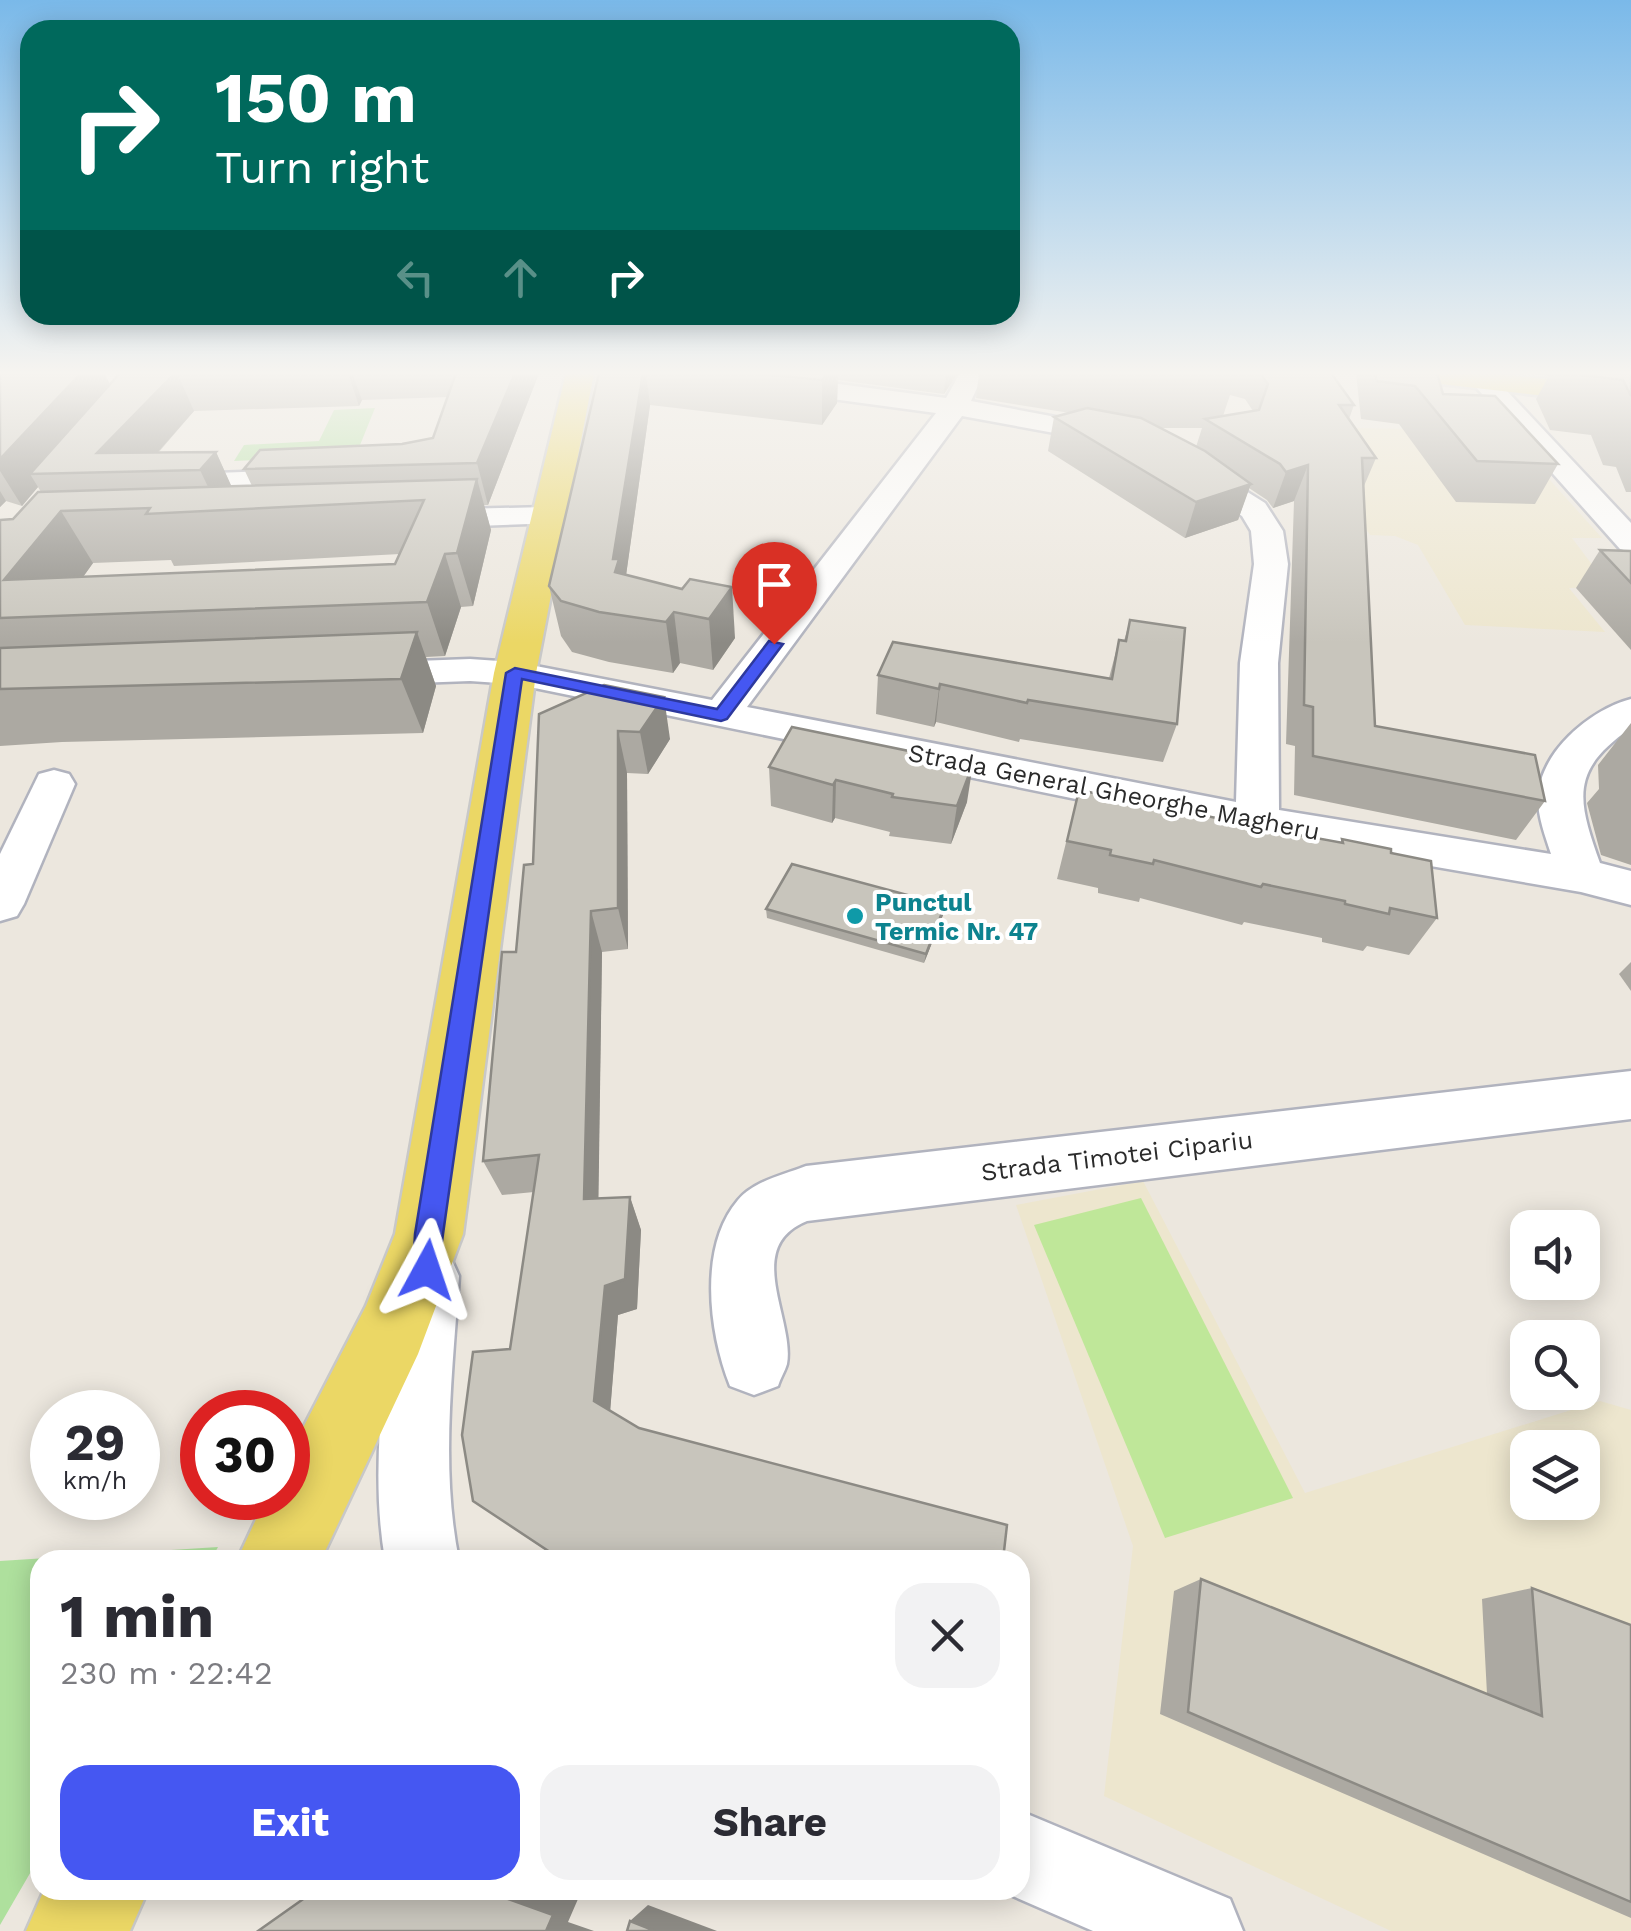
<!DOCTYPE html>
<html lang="en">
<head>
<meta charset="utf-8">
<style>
	:root { --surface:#fff; --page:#f2f2f3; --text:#2b2b33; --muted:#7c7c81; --accent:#4557f2 }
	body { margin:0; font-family:"Work Sans",sans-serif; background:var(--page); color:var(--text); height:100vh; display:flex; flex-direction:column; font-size:38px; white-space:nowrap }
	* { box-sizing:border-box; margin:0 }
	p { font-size:32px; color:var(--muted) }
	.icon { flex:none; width:55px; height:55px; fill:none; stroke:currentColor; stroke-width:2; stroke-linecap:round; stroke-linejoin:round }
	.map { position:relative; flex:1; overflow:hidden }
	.sheet { position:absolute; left:30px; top:1550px; width:1000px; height:350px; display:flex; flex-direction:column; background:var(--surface); border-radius:30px; box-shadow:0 5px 25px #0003 }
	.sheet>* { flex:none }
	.banner { position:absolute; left:20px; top:20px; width:1000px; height:305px; border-radius:30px; box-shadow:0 5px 25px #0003; background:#00695c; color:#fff; overflow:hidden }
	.buttons { position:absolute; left:1510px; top:1210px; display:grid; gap:20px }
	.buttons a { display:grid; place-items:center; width:90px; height:90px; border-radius:20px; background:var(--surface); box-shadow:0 5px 25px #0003; font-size:50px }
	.speed { position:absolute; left:30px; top:1390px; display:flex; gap:20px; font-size:50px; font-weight:700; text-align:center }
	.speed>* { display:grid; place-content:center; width:130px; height:130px; border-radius:50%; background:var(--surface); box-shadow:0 5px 25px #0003; line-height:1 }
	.speed small { font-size:25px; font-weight:400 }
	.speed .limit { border:15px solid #d22; background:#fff; color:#111 }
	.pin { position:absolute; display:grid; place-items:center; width:85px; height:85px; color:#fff; margin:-102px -42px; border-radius:50% 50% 50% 0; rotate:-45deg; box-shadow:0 0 10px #0007 }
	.pin .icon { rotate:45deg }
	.me { position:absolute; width:110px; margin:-55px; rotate:5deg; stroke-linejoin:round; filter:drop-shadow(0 0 8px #0008) }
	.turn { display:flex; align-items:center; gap:35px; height:210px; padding:0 30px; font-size:45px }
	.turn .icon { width:130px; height:130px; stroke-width:2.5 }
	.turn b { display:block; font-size:70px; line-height:85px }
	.lanes { display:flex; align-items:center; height:95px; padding:0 30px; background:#0003; justify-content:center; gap:50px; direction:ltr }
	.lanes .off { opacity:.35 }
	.round { display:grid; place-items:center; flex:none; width:105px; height:105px; border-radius:30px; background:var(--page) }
	.headline { display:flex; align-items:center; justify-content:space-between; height:170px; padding:0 30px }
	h1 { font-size:60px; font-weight:700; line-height:75px }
	.button { display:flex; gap:20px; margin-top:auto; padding:20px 30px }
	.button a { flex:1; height:115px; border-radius:30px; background:var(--accent); color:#fff; font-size:40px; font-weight:700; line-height:115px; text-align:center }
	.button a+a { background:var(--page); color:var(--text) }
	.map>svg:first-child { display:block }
	.education { fill:#ede6ce; fill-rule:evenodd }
	.green { fill:#aee09d }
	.pitch { fill:#bfe799 }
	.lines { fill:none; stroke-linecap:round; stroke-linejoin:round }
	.minor-casing { stroke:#b1b3be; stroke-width:5 }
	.major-casing { stroke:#c8c8c8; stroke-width:5 }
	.minor { fill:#fff; fill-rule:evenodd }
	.major { fill:#ebd765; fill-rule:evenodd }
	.wall { fill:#aca9a2; fill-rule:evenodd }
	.shaded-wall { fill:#8c8a84 }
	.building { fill:#c8c5bc; stroke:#8c8a84; stroke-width:2.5; fill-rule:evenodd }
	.route { fill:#4557f2; stroke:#2d399d; stroke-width:2.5 }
	.culture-dot { fill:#0f9aa8; stroke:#fff; stroke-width:4 }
	.labels { text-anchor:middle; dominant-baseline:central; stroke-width:8; stroke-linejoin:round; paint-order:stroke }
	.street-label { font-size:25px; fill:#2b2b2b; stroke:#fff }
	.culture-label { font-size:25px; font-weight:bold; fill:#0d838f; stroke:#fff; text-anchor:start }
</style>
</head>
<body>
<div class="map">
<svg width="1631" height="1931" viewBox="0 0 1631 1931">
	<rect width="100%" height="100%" fill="#ece7de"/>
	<g class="education">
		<path d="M 1340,428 L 1505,430 L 1602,538 L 1572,538 L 1609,587 L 1569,588 L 1605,632 L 1465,625 L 1418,545 L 1395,536 L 1370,535 L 1315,451 Z"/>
		<path d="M 1143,1181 L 1305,1493 L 1600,1401 L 1631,1410 L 1631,1931 L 1391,1931 L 1104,1796 L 1133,1546 L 1016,1205 ZM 1528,1448 L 1582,1448 L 1582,1502 L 1528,1502 Z"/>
	</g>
	<g class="green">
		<path d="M 375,408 L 356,455 L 234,461 L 244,445 L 319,441 L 334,410 Z"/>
		<path d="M 218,1547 L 211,1560 L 40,1560 L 40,1856 L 0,1925 L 0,1561 Z"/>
	</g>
	<path class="pitch" d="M 1141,1198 L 1293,1498 L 1165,1538 L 1034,1225 Z"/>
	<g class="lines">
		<g class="minor-casing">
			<g id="minor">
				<path d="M 686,373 L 754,373 L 946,398 L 960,373 L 984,373 L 971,401 L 1120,429 L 1134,437 L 1120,445 L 962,416 L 747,707 L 1236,802 L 1240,663 L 1254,564 L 1251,531 L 1242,516 L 1178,473 L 1173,467 L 1178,461 L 1198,461 L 1265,503 L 1283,531 L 1288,564 L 1278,663 L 1279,810 L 1551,854 C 1545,836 1538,817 1538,799 C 1539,753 1589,710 1631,699 L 1631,728 C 1570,770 1577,799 1600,863 L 1631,871 L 1631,905 L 1581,892 L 1257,836 L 515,684 L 470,681 L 362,685 L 349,682 L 343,674 L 349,666 L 362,663 L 470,659 L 515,662 L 712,700 L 936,413 L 699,381 Z"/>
				<path d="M 1484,373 L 1492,375 L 1631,523 L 1631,552 L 1620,549 L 1474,385 L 1470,380 L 1474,375 Z"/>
				<path d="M 174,467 L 188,474 L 267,471 L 277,474 L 282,480 L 277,486 L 267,489 L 160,490 L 156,484 L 164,470 Z"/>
				<path d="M 546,507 L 557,509 L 562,516 L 557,523 L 421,528 L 410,526 L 405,519 L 410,512 L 421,510 Z"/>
				<path d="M 54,770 L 69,774 L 75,784 L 24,904 L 17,916 L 0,921 L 0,854 L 39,774 Z"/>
				<path d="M 1631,1071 L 1631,1119 L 807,1221 C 742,1247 795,1319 787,1364 C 785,1371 780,1379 778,1386 L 754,1395 L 730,1386 C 709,1333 698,1247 738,1200 C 754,1181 783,1175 806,1166 Z"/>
				<path d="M 427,1245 L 449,1254 L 459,1276 C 453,1370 440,1467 459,1560 L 385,1560 C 369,1466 386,1370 395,1276 L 405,1254 Z"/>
				<path d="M 1020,1811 L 1230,1899 L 1243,1931 L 1093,1931 L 999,1890 L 1020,1890 Z"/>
			</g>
		</g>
		<g class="major-casing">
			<g id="major">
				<path d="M 566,373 L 594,373 L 536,673 L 463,1234 L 418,1354 L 321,1560 L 237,1560 L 266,1498 L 288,1498 L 288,1457 L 366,1306 L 395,1234 L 494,673 Z"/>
				<path d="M 1401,373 L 1488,373 L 1631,388 L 1631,406 L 1415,381 Z"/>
				<path d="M 44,1890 L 148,1890 L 130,1931 L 26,1931 Z"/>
			</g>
		</g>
		<use href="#minor" class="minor"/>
		<use href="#major" class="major"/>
	</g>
	<g class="wall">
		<path d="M 0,373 L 539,373 L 488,505 L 484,505 L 491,530 L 473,606 L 461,607 L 445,656 L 426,657 L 436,686 L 423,733 L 62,742 L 0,746 L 0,520 L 13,519 L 41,492 L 38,487 L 22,506 L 6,501 L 0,507 ZM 104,373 L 120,373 L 110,384 ZM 448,397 L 433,438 L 244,469 L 252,486 L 231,486 L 216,452 L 158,453 L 194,411 L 359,406 L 362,400 ZM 400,554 L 395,564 L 83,577 L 93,563 L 171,560 L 174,566 Z"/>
		<path d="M 599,373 L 958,373 L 944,394 L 838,380 L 837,403 L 822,425 L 650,405 L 626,575 L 682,589 L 735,638 L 713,670 L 680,663 L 673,673 L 609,662 L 572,652 L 561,636 L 549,586 Z"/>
		<path d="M 979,373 L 1331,373 L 1354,405 L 1349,419 L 1376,458 L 1364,486 L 1375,726 L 1545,801 L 1516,840 L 1294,795 L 1295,746 L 1286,744 L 1294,501 L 1273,508 L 1267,500 L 1249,488 L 1238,520 L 1185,538 L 1048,451 L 1054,417 L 1070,413 L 976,398 ZM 1230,395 L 1245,399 L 1253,411 L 1223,416 ZM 1161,428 L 1202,428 L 1196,447 Z"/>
		<path d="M 1356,373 L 1437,373 L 1443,394 L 1558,464 L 1535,504 L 1456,502 L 1399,424 L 1361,419 Z"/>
		<path d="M 1525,373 L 1631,373 L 1631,492 L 1626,492 L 1616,467 L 1603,465 L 1591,435 L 1550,430 L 1536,399 L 1549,376 Z"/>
		<path d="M 1600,550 L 1631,551 L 1631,650 L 1576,588 Z"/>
		<path d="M 1130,620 L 1177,724 L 1163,762 L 1020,739 L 1019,742 L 936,722 L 934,727 L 876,714 L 878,675 L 1109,678 L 1119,640 L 1124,641 Z"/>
		<path d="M 604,685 L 670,739 L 648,774 L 627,773 L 628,949 L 602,952 L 598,1198 L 630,1197 L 641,1230 L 637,1309 L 618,1315 L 610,1411 L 639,1428 L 1003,1560 L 560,1560 L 473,1501 L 510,1349 L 534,1192 L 502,1195 L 483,1161 L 516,952 L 533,864 Z"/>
		<path d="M 1631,723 L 1631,865 L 1601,855 L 1587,803 L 1599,789 L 1598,765 Z"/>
		<path d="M 769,767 L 967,802 L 951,844 L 889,836 L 890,832 L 835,818 L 832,823 L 771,806 Z"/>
		<path d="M 1079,790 L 1224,820 L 1226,816 L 1257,827 L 1340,843 L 1342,839 L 1391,853 L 1437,918 L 1409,955 L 1367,946 L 1363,951 L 1322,942 L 1322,938 L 1244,922 L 1242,925 L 1140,898 L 1139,902 L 1098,893 L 1098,888 L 1057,879 Z"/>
		<path d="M 766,909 L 943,915 L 924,963 L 767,918 Z"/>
		<path d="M 1631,962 L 1631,991 L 1619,974 Z"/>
		<path d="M 1201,1579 L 1487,1694 L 1482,1599 L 1532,1588 L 1631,1625 L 1631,1918 L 1160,1714 L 1174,1591 Z"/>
	</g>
	<g class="shaded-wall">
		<path d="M 81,373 L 104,373 L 116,396 L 30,474 L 38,487 L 22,506 L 0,471 L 0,459 Z"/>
		<path d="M 175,373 L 177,373 L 194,411 L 141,471 L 97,453 Z"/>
		<path d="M 348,373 L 352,373 L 362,400 L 359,406 Z"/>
		<path d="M 515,373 L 539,373 L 488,505 L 477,463 Z"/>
		<path d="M 643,373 L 646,373 L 650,405 L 624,590 L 626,616 L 613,559 Z"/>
		<path d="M 828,373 L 838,373 L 837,403 L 822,425 L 822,380 Z"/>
		<path d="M 946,373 L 958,373 L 944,394 Z"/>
		<path d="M 216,452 L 235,494 L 219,510 L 200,470 Z"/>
		<path d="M 1308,465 L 1294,501 L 1273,508 L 1286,472 Z"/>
		<path d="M 477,479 L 491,530 L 473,606 L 457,553 Z"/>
		<path d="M 1251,484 L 1238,520 L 1185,538 L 1196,502 Z"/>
		<path d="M 0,491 L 6,501 L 0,507 Z"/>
		<path d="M 61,511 L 93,563 L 55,616 L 4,580 Z"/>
		<path d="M 445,554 L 461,607 L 445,656 L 427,602 Z"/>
		<path d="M 732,587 L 735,638 L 713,670 L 709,619 Z"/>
		<path d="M 674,612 L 680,663 L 673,673 L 666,622 Z"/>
		<path d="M 417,632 L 436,686 L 423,733 L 401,679 Z"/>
		<path d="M 940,684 L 936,722 L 934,727 L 939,689 Z"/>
		<path d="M 664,697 L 670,739 L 648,774 L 640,732 Z"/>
		<path d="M 618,731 L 627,773 L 628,949 L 618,908 Z"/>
		<path d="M 973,764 L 967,802 L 951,844 L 957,806 Z"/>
		<path d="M 836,780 L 835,818 L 832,823 L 833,785 Z"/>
		<path d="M 945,905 L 943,915 L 924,963 L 926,954 Z"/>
		<path d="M 591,911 L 602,952 L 598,1232 L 584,1199 Z"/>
		<path d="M 630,1197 L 641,1230 L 637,1309 L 618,1315 L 609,1425 L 594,1401 L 605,1286 Z"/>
		<path d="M 483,1890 L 552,1890 L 578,1899 L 568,1922 L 594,1931 L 546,1931 Z"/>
		<path d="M 648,1905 L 717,1931 L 655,1931 L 630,1921 Z"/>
	</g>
	<g class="building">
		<path d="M 0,373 L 81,373 L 0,459 Z"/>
		<path d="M 120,373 L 175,373 L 97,453 L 216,452 L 200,470 L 30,474 Z"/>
		<path d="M 456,373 L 515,373 L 477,463 L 244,469 L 260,450 L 402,444 L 433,438 Z"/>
		<path d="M 599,373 L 643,373 L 613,559 L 619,559 L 615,572 L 682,589 L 690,579 L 732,587 L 709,619 L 674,612 L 666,622 L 599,612 L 561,601 L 549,586 Z"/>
		<path d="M 753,373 L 828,373 L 822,380 Z"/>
		<path d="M 1260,373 L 1331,373 L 1354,405 L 1339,405 L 1376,458 L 1362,458 L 1375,726 L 1535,755 L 1545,801 L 1313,756 L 1313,707 L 1304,705 L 1308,465 L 1286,472 L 1280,464 L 1205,419 L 1259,410 L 1268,384 Z"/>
		<path d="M 1375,373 L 1437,373 L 1443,394 L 1495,396 L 1558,464 L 1477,461 L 1415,386 L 1377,381 Z"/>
		<path d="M 1579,373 L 1631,373 L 1631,396 L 1623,380 L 1581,375 Z"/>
		<path d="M 1087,408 L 1141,418 L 1205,451 L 1251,484 L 1196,502 L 1054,417 Z"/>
		<path d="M 477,479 L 457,553 L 445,554 L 427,602 L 0,618 L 0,520 L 13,519 L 38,492 ZM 424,500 L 395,564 L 4,580 L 61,511 L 150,508 L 146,514 Z"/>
		<path d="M 1600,550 L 1631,551 L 1631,583 Z"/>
		<path d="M 1130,620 L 1185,628 L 1177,724 L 1028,700 L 1027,703 L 940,684 L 939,689 L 878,675 L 893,642 L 1112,679 L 1119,640 L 1126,641 Z"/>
		<path d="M 417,632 L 401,679 L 0,689 L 0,648 Z"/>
		<path d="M 604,685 L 664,697 L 640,732 L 618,731 L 618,908 L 591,911 L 584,1199 L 630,1197 L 625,1279 L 605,1286 L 594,1401 L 639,1428 L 1007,1525 L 1003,1560 L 562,1560 L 473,1501 L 462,1435 L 473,1352 L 510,1349 L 539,1155 L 483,1161 L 502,952 L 516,952 L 524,865 L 533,864 L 539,714 Z"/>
		<path d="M 792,727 L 914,752 L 916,748 L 973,764 L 957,806 L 892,797 L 893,794 L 836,780 L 833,785 L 769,767 Z"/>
		<path d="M 1079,790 L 1226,820 L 1226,816 L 1257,822 L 1257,827 L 1343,843 L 1342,839 L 1391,849 L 1391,853 L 1431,861 L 1437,918 L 1390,908 L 1389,914 L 1345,904 L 1345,901 L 1263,884 L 1261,887 L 1154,860 L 1153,864 L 1110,855 L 1111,850 L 1067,841 Z"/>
		<path d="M 792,864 L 945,905 L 926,954 L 766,909 Z"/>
		<path d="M 1201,1579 L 1542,1716 L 1532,1588 L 1631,1625 L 1631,1902 L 1188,1712 Z"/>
		<path d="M 316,1890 L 483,1890 L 553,1915 L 546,1931 L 258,1931 Z"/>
		<path d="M 630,1921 L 655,1931 L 627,1931 Z"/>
	</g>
	<linearGradient id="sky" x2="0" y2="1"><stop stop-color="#7ab9e9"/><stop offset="0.58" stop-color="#f6f4f0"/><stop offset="1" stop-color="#f6f4f0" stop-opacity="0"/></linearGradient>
	<rect width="1631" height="643" fill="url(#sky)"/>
	<path class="route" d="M 769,641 L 783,644 L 727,719 L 721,721 L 522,679 L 443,1234 L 437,1280 L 427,1284 L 417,1280 L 413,1270 L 415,1234 L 506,673 L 515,668 L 717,709 Z"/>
	<circle class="culture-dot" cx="855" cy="916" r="10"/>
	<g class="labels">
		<g class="street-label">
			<text transform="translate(1114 792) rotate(11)">Strada General Gheorghe Magheru</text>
			<text transform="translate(1117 1156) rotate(-7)">Strada Timotei Cipariu</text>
		</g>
		<g class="culture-label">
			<text x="875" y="902">Punctul<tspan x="875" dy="29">Termic Nr. 47</tspan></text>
		</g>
	</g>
</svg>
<div class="buttons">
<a><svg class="icon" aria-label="sound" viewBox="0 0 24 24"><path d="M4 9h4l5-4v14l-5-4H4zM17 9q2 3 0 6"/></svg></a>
<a><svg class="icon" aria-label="search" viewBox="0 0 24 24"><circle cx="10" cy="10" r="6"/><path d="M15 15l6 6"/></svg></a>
<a><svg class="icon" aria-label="layers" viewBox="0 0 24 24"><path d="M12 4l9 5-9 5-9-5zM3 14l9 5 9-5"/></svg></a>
</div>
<div class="speed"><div>29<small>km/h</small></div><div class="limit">30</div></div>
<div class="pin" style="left:774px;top:644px;background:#d93025"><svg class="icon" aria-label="arrive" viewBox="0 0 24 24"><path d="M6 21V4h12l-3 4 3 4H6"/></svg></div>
<svg class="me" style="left:427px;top:1270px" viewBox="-20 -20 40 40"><path d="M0-17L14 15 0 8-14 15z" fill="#4557f2" stroke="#fff" stroke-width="4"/></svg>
<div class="banner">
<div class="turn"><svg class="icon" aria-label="right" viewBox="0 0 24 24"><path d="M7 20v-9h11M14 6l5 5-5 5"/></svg><div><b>150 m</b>Turn right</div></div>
<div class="lanes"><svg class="icon off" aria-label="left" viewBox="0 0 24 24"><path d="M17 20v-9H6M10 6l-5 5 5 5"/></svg><svg class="icon off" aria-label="ahead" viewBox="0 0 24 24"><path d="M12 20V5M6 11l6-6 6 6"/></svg><svg class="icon" aria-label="right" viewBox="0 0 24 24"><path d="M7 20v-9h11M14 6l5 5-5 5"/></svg></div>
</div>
<section class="sheet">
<div class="headline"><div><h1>1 min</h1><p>230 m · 22:42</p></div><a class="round"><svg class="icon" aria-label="close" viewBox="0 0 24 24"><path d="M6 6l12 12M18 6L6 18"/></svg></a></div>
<div class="button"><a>Exit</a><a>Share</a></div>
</section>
</div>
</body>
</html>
